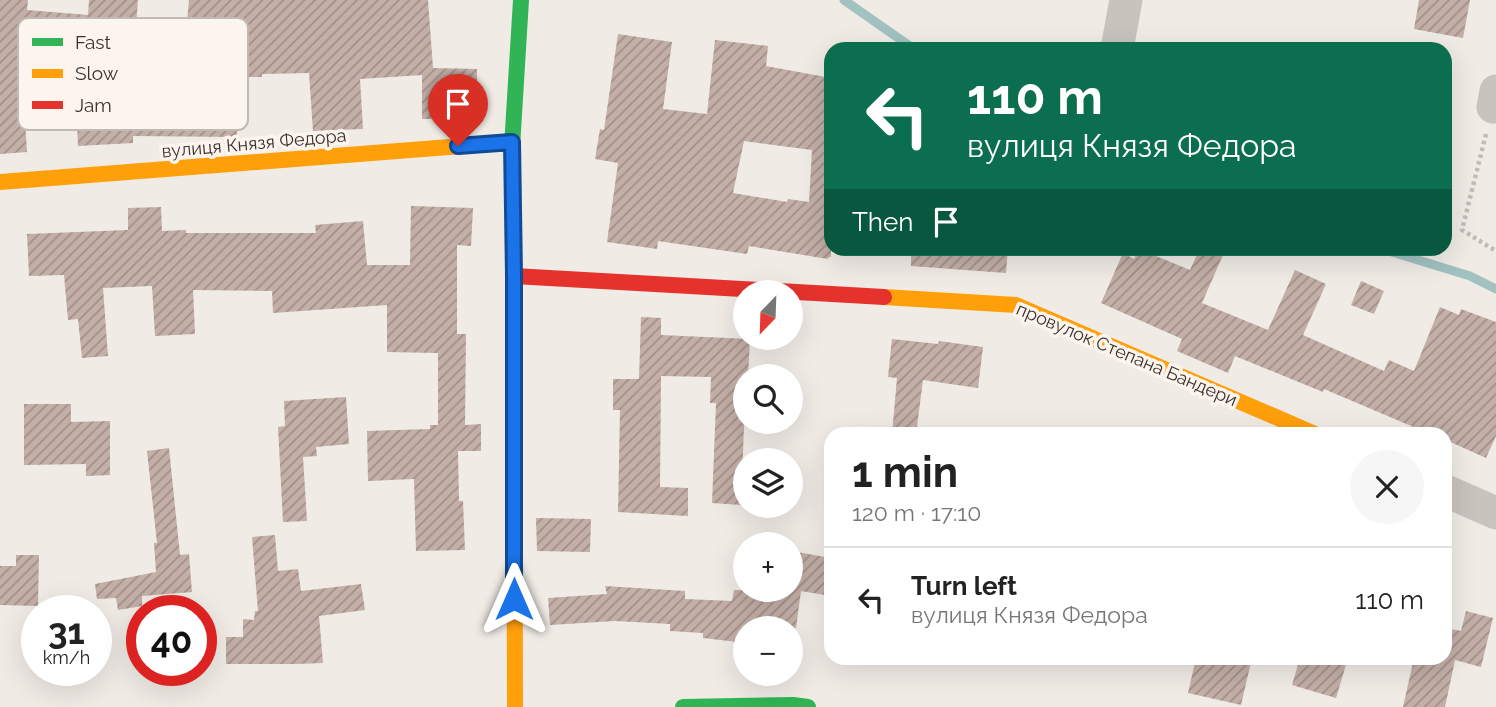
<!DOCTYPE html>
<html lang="en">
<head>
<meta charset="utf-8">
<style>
	:root { --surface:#fff; --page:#f6f6f6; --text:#222; --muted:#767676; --line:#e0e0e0 }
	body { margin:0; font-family:Raleway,sans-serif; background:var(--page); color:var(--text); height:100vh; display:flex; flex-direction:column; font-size:26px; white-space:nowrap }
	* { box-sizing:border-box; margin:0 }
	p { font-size:23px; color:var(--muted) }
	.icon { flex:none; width:38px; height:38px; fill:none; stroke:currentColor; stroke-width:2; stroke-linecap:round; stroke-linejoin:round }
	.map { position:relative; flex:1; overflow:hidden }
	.side { position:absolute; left:824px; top:427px; width:628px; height:238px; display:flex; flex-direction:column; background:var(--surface); border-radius:21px; box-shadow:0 7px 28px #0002 }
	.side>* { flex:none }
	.banner { position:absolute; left:824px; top:42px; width:628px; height:214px; border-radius:21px; box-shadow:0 7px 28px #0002; background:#0b6e4f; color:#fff; overflow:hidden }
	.needle { width:46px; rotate:203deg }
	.tools { position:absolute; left:733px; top:280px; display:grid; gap:14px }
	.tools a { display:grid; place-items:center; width:70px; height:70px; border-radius:50%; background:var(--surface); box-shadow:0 7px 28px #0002; font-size:35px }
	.speed { position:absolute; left:21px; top:595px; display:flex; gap:14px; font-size:35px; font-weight:700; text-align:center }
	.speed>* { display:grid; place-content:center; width:91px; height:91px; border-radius:50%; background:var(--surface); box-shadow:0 7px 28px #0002; line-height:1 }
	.speed small { font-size:18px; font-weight:400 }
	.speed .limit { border:10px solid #d22; background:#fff; color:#111 }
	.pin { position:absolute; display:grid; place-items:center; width:60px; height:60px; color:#fff; margin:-72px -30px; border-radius:50% 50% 50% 0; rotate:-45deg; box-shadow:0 0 7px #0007 }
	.pin .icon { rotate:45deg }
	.me { position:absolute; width:77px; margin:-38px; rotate:0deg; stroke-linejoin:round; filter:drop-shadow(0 0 5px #0008) }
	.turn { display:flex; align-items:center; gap:24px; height:147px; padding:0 28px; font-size:32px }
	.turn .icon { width:91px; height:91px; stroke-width:2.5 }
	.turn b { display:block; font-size:49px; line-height:60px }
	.then { display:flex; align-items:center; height:66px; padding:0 28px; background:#0003; gap:14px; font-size:26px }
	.round { display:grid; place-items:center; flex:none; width:74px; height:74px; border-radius:37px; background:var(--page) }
	.summary { display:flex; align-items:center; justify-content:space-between; height:119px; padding:0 28px }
	h1 { font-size:42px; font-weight:700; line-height:52px }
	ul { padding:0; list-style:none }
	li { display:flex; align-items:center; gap:21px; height:105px; padding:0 28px; border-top:2px solid var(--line) }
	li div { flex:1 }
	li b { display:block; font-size:26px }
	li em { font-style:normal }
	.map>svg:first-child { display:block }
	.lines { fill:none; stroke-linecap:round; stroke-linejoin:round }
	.stream { stroke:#a1c2c1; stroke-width:9 }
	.building { fill:url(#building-hatch); fill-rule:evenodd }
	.path { stroke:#c2bbb6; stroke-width:4.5; stroke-dasharray:3.5 3.5; stroke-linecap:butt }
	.street { stroke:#c9c3be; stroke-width:33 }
	.fast { stroke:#30b455; stroke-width:16 }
	.slow { stroke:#ff9f0a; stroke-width:16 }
	.jam { stroke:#e5322d; stroke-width:16 }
	.route-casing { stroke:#114b97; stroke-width:18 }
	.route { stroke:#1a73e8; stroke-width:12 }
	.labels { text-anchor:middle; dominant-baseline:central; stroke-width:7; stroke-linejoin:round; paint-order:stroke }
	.street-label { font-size:18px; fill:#3b302b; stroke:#fbf5ee }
	.key { fill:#fbf5ee; stroke:#c1bab4; stroke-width:2 }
	.key-label { font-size:19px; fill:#3b302b }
</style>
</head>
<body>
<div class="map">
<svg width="1496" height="707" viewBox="0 0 1496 707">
	<defs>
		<pattern id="building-hatch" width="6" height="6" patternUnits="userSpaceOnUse" patternTransform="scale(1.75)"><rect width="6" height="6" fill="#c3afa7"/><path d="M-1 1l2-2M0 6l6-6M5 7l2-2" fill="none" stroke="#a08f88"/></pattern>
	</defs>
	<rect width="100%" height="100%" fill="#f0ebe5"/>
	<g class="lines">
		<g class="stream">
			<path d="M 844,0 L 914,49"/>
			<path d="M 1379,248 L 1470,276 L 1496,289"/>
		</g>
	</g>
	<g class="building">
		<path d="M 0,0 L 28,0 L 27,10 L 88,15 L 89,0 L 138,0 L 134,51 L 153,54 L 148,91 L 198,91 L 199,23 L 187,22 L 189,0 L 428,0 L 433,68 L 477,69 L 477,119 L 422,119 L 422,75 L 360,79 L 363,129 L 313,131 L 309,73 L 262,74 L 262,77 L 238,77 L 237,137 L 133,136 L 133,143 L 78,146 L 75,77 L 22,73 L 27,152 L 0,154 Z"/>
		<path d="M 1419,0 L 1470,0 L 1463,38 L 1414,29 Z"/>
		<path d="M 618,34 L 672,42 L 663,109 L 707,114 L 715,40 L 768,46 L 766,66 L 831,78 L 831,257 L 829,257 L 828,259 L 749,246 L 747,254 L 658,241 L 657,249 L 607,242 L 618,163 L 595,159 L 600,129 L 604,130 ZM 744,141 L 812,150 L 809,202 L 788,199 L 787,202 L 733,193 Z"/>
		<path d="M 411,206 L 473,208 L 471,246 L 457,245 L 457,334 L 466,334 L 465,425 L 481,424 L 481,451 L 458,451 L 459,501 L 463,501 L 465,550 L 416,551 L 414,479 L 368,481 L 367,431 L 430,429 L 430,425 L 438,425 L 438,353 L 387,352 L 387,305 L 273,313 L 272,291 L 193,290 L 195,334 L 155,336 L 152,286 L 103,288 L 108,356 L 82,358 L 78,319 L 68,320 L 64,275 L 29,276 L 27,234 L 128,230 L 128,208 L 161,207 L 162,231 L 186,230 L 186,233 L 316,233 L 315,225 L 363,221 L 367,265 L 410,265 Z"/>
		<path d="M 911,248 L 1008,248 L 1006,273 L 911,266 Z"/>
		<path d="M 1200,248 L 1226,248 L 1202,303 L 1268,330 L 1295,270 L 1326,284 L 1303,335 L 1384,371 L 1389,360 L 1414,371 L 1440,307 L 1459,315 L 1461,309 L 1496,322 L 1496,436 L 1486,458 L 1446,440 L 1446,434 L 1430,434 L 1324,389 L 1323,392 L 1235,356 L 1228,373 L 1177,351 L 1182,339 L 1101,303 L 1123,253 L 1134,259 L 1139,249 L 1190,270 Z"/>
		<path d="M 1361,281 L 1384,291 L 1374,314 L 1351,305 Z"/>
		<path d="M 641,317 L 661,318 L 661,335 L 750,339 L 748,376 L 746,376 L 741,505 L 712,503 L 716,403 L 710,403 L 711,377 L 661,376 L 660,487 L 688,488 L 688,516 L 618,512 L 620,410 L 613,410 L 613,379 L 639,379 Z"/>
		<path d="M 892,339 L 938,344 L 939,341 L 983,347 L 978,388 L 923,380 L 916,434 L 892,434 L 897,378 L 888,377 Z"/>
		<path d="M 346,397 L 349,444 L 316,447 L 317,456 L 303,457 L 307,521 L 283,522 L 278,427 L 285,426 L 284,401 Z"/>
		<path d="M 24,404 L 71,404 L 71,422 L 110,421 L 110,475 L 86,476 L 86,464 L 24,465 Z"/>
		<path d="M 169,448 L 180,555 L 189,554 L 192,592 L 142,596 L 142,606 L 118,610 L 116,598 L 97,599 L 95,584 L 156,572 L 154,543 L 157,543 L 147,451 Z"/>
		<path d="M 536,518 L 591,519 L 590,552 L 537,551 Z"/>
		<path d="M 275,535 L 278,571 L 298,569 L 301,591 L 361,584 L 365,610 L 319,616 L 323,663 L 296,664 L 226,664 L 226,637 L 243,637 L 243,619 L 254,620 L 255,611 L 258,611 L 252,537 Z"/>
		<path d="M 791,551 L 831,558 L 831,596 L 801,591 L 796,628 L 746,628 L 746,643 L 703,638 L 703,633 L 670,631 L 670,624 L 615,621 L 550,625 L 548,598 L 607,594 L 605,586 L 685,591 L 685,599 L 732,601 L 734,590 L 793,590 L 791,589 Z"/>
		<path d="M 16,555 L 39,555 L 38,606 L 0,605 L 0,566 L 16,566 Z"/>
		<path d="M 1466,611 L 1493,618 L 1481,667 L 1455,660 L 1445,707 L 1403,707 L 1414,658 L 1446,658 L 1446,628 L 1461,631 Z"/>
		<path d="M 1196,658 L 1252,658 L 1241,705 L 1188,693 Z"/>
		<path d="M 1300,658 L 1348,658 L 1336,698 L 1292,685 Z"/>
	</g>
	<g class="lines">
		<path class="path" d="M 1486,134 L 1462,230 L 1496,251"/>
		<g class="street">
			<path d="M 1117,49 L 1126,0"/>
			<path d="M 1493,107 L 1496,91"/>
			<path d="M 1446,491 L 1496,513"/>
		</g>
		<g class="fast">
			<path d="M 512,147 L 521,0"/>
			<path d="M 683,707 L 793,705 L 808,707"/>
		</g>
		<g class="slow">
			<path d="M 512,147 L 514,276 L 515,707"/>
			<path d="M 0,182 L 512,142"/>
			<path d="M 884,297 L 1016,305 L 1315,434"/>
		</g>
		<path class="jam" d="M 514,276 L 884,297"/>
	</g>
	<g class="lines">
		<g class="route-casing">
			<path id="route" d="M 458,146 L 512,142 L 514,276 L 514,599"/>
		</g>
		<use href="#route" class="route"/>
	</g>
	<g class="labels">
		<g class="street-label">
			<text transform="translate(254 143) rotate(-5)">вулиця Князя Федора</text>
			<text transform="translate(1127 354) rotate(23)">провулок Степана Бандери</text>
		</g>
	</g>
	<rect x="18" y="18" width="230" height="112" rx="10" class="key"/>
	<rect x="32" y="38" width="31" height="8" fill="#30b455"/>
	<rect x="32" y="69" width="31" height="9" fill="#ff9f0a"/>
	<rect x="32" y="101" width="31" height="8" fill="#e5322d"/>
	<g class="key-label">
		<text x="75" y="49">Fast</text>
		<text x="75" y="80">Slow</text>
		<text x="75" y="112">Jam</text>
	</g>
</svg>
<div class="tools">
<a><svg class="needle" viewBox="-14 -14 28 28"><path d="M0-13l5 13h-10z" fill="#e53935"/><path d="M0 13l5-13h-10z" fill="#767676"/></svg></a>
<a><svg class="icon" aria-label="search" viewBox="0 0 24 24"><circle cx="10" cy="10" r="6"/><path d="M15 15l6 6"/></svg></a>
<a><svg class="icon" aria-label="layers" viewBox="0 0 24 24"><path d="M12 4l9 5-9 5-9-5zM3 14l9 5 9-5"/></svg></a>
<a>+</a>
<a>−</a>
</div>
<div class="speed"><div>31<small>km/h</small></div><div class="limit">40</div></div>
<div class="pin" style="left:458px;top:146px;background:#d93025"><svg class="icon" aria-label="arrive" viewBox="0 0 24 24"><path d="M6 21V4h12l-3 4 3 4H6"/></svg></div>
<svg class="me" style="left:514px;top:599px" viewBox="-20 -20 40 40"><path d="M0-17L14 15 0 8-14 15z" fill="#1a73e8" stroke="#fff" stroke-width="4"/></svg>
<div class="banner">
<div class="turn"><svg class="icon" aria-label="left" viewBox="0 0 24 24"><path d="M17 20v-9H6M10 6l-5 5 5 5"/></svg><div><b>110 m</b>вулиця Князя Федора</div></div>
<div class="then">Then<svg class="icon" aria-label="arrive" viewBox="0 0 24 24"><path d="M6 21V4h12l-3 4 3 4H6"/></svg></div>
</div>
<section class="side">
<div class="summary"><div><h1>1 min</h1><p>120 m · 17:10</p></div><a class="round"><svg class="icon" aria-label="close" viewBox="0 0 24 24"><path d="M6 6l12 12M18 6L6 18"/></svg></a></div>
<ul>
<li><svg class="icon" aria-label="left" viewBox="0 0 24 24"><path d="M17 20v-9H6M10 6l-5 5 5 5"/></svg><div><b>Turn left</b><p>вулиця Князя Федора</p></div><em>110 m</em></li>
</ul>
</section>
</div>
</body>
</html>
